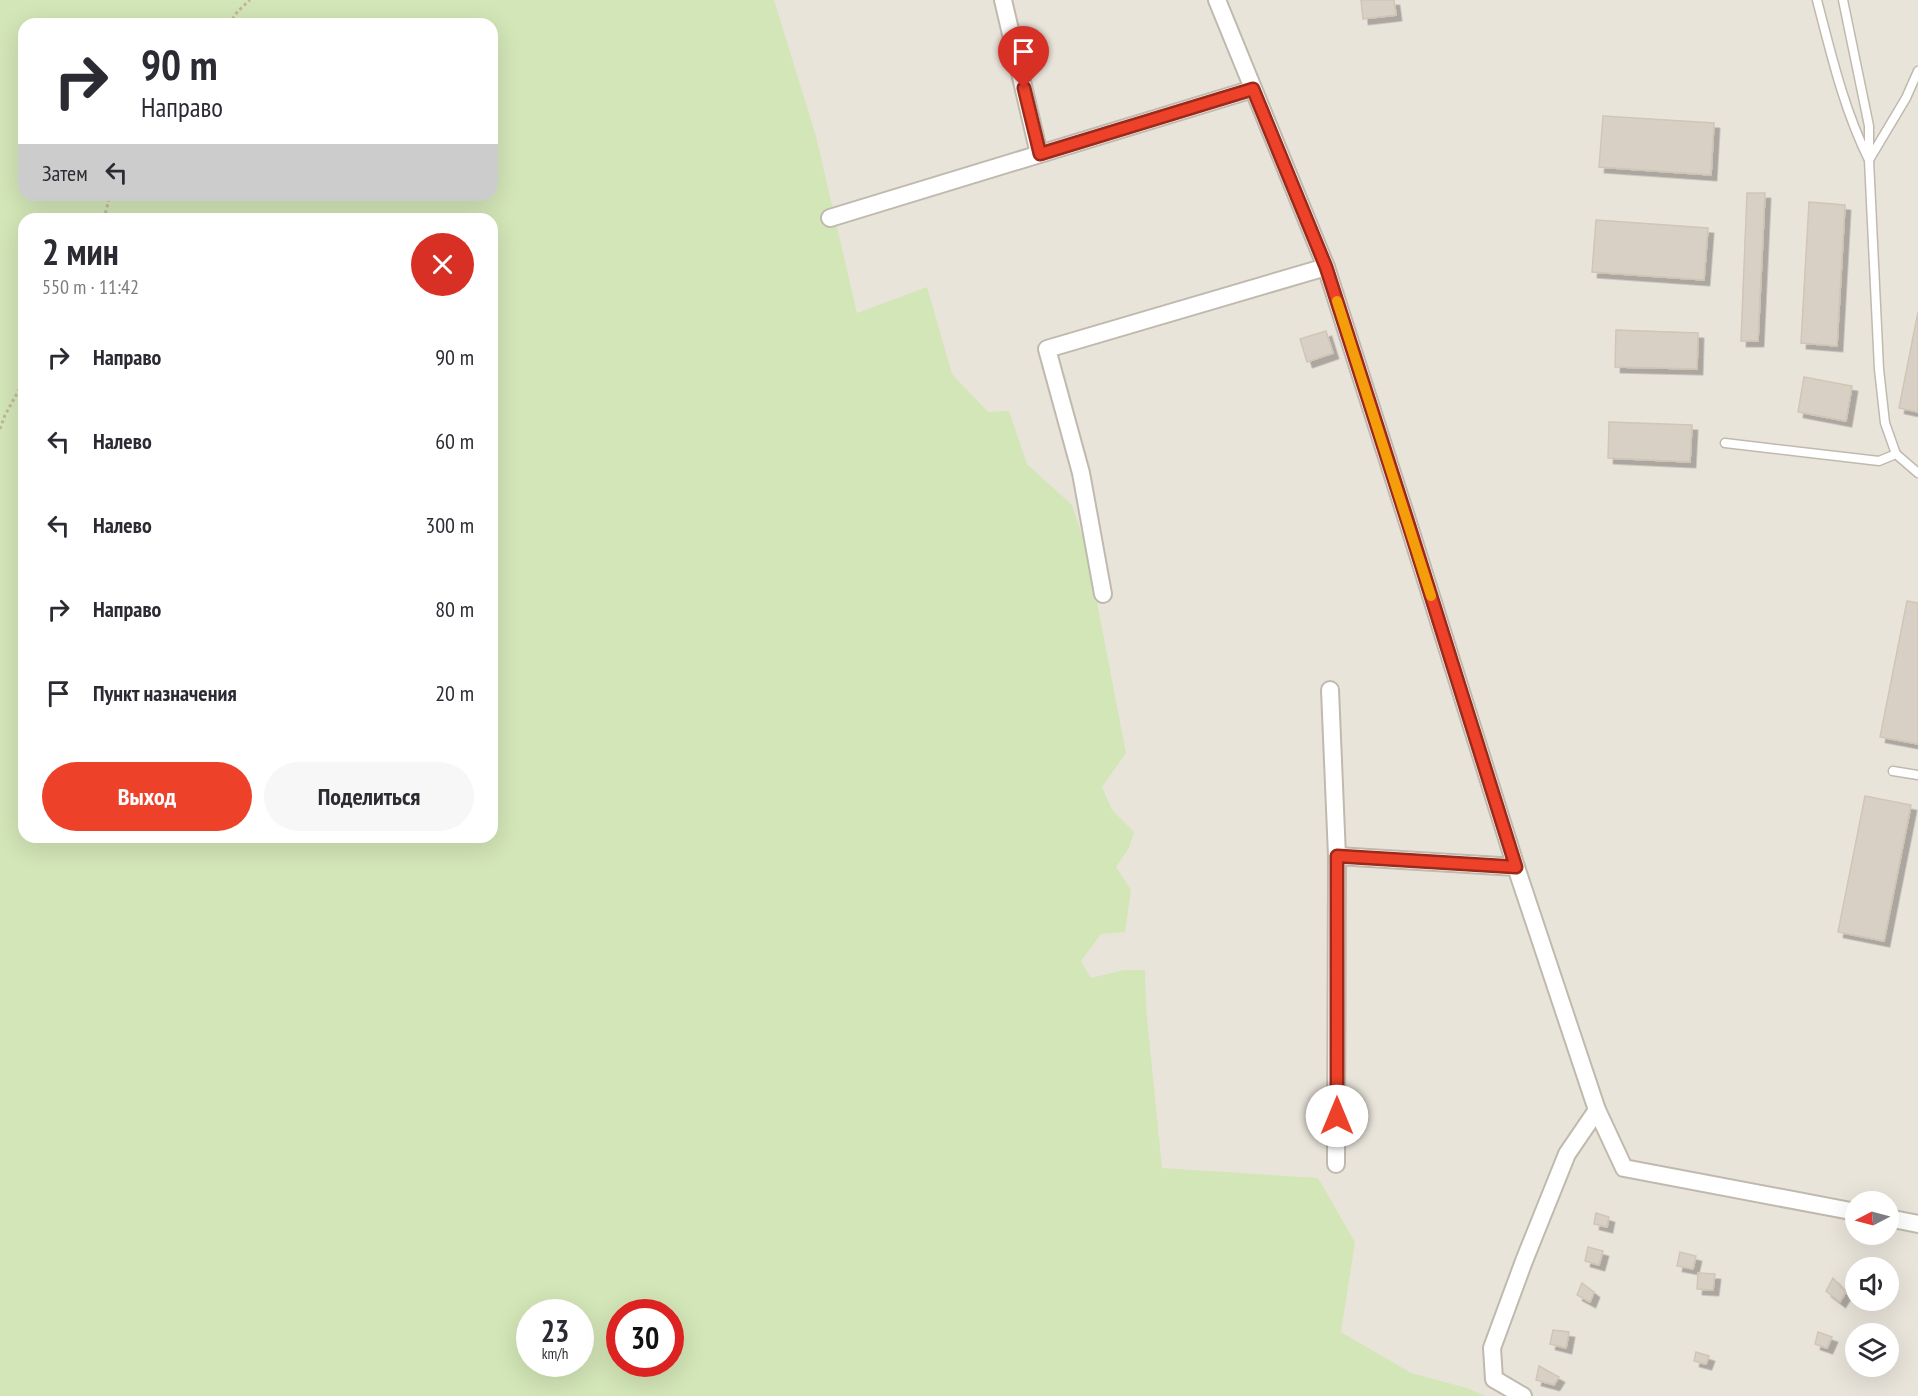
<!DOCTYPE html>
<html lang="ru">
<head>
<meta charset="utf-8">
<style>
	:root { --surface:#fff; --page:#f7f7f7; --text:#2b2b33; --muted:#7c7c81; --accent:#ee4129 }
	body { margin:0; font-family:"PT Sans Narrow",sans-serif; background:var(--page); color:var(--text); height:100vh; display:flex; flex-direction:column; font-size:22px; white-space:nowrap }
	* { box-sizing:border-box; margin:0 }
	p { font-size:20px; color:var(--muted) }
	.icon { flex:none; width:33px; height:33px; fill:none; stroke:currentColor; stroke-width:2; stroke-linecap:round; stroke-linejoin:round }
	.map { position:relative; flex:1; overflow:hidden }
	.side { position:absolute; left:18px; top:213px; width:480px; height:630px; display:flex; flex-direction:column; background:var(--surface); border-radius:18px; box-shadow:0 6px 24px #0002 }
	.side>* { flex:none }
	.top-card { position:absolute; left:18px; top:18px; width:480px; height:183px; border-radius:18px; box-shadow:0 6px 24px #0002; background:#fff; color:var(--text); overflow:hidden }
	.needle { width:39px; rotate:264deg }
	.buttons { position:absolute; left:1845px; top:1191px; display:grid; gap:12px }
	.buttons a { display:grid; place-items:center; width:54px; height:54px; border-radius:50%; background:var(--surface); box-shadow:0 6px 24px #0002; font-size:30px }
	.speed { position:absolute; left:516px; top:1299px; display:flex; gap:12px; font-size:30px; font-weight:700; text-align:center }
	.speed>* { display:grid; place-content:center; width:78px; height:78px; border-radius:50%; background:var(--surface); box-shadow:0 6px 24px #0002; line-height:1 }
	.speed small { font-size:15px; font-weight:400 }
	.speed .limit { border:9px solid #d22; background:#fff; color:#111 }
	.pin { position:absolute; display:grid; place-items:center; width:51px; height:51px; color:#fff; margin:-62px -26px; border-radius:50% 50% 50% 0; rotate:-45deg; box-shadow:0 0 6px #0007 }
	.pin .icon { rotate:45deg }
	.me { position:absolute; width:66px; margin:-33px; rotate:0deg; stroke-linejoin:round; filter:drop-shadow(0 0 4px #0008) }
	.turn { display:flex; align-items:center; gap:21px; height:126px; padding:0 24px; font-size:27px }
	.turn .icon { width:78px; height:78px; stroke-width:2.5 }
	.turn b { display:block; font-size:42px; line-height:51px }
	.then { display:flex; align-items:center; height:57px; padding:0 24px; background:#0003; gap:12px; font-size:22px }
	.round { display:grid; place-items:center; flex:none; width:63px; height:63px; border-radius:32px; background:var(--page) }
	.head { display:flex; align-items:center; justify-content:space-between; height:102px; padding:0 24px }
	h1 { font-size:36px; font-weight:700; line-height:45px }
	.button { display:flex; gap:12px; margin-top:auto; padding:12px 24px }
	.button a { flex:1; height:69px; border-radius:36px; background:var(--accent); color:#fff; font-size:24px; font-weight:700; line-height:69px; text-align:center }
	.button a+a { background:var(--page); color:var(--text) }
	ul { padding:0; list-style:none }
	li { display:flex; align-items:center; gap:18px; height:84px; padding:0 24px }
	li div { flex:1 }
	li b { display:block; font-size:22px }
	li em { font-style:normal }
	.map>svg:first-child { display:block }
	.residential { fill:#e9e4da; fill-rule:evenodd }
	.green { fill:#d3e6b7; fill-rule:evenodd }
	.building { fill:#d9d0c5; stroke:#d1c5b5; stroke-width:1.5; filter:url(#shadow) }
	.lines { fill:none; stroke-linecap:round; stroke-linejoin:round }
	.service-casing { stroke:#c0b9ae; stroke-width:11 }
	.minor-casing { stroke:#c0b9ae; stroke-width:20 }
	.path { stroke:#c1b5a0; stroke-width:3; stroke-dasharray:3 3; stroke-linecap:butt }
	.service { stroke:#fff; stroke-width:8 }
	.minor { stroke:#fff; stroke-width:16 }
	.route-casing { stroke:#9b2a1b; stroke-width:15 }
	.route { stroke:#ee4129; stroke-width:10 }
	.slow { stroke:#f59e0b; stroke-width:10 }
</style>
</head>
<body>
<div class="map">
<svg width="1918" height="1396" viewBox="0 0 1918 1396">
	<defs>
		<filter id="shadow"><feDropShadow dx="5.5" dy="5.5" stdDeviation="0" flood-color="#0004"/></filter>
	</defs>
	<rect width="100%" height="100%" fill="#f5f2ec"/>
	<path class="residential" d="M 0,0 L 1918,0 L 1918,1396 L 0,1396 ZM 24,24 L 492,24 L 492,195 L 24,195 ZM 24,219 L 492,219 L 492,837 L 24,837 ZM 1856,1202 L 1888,1202 L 1888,1234 L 1856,1234 ZM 1856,1268 L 1888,1268 L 1888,1300 L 1856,1300 ZM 530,1312 L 580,1312 L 580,1364 L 530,1364 ZM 620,1312 L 670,1312 L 670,1364 L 620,1364 ZM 1856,1334 L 1888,1334 L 1888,1366 L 1856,1366 Z"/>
	<path class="green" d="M 0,0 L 774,0 L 816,136 L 857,313 L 927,287 L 952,374 L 988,412 L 1009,411 L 1027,464 L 1072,505 L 1087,550 L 1126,753 L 1102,787 L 1112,810 L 1134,832 L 1129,848 L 1116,867 L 1131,890 L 1125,932 L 1101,934 L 1081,961 L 1091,978 L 1124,970 L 1145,970 L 1146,1007 L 1162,1168 L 1318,1178 L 1355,1242 L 1341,1332 L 1411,1373 L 1467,1388 L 1486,1396 L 0,1396 ZM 24,24 L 492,24 L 492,195 L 24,195 ZM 24,219 L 492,219 L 492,837 L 24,837 ZM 530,1312 L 580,1312 L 580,1364 L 530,1364 ZM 620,1312 L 670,1312 L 670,1364 L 620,1364 Z"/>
	<g class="building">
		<path d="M 1361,0 L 1394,0 L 1396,15 L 1363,19 Z"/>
		<path d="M 1603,116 L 1714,123 L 1711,175 L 1599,167 Z"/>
		<path d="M 1747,193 L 1765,193 L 1758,341 L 1741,341 Z"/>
		<path d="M 1809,202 L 1845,205 L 1837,346 L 1801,343 Z"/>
		<path d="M 1596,220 L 1708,228 L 1704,280 L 1592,272 Z"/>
		<path d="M 1918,312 L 1918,412 L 1899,408 Z"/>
		<path d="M 1616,330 L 1698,333 L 1697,369 L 1615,367 Z"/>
		<path d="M 1326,331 L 1333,353 L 1307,362 L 1300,339 Z"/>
		<path d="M 1804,377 L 1852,386 L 1846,421 L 1798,412 Z"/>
		<path d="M 1609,422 L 1692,425 L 1690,462 L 1608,458 Z"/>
		<path d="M 1907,601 L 1918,603 L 1918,744 L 1880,737 Z"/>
		<path d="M 1865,796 L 1911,805 L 1884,941 L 1838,932 Z"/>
		<path d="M 1596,1213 L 1609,1217 L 1607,1227 L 1594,1224 Z"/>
		<path d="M 1588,1247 L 1603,1251 L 1599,1265 L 1585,1261 Z"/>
		<path d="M 1680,1252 L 1696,1256 L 1693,1269 L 1677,1266 Z"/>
		<path d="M 1698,1273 L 1715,1274 L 1713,1290 L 1697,1289 Z"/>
		<path d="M 1833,1278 L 1846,1292 L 1840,1302 L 1826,1291 Z"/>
		<path d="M 1582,1283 L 1594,1292 L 1590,1302 L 1577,1295 Z"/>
		<path d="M 1553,1330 L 1569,1332 L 1566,1348 L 1550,1344 Z"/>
		<path d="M 1818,1332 L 1832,1337 L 1827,1348 L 1815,1344 Z"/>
		<path d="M 1696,1352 L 1709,1356 L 1706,1364 L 1694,1361 Z"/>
		<path d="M 1539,1366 L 1559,1377 L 1554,1385 L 1536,1380 Z"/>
	</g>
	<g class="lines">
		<g class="service-casing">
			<g id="service">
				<path d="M 1817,0 C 1831,54 1844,110 1869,160 L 1879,369 L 1885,423 L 1896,454"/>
				<path d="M 1843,0 L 1869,126 L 1869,160 L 1906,98 L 1918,71"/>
				<path d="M 1725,443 L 1879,461 L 1896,454 L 1918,473"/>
				<path d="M 1893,771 L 1918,775"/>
			</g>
		</g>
		<g class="minor-casing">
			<g id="minor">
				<path d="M 1003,0 L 1039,154"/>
				<path d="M 1217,0 L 1326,267 L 1410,529 L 1516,867 L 1597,1110 L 1624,1168 L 1856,1212"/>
				<path d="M 830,218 L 1253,89"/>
				<path d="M 1103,594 L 1081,473 L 1047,349 L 1326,267"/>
				<path d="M 1330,690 L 1337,856 L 1336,1164"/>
				<path d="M 1337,856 L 1516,867"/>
				<path d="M 1888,1218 L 1918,1224"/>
				<path d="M 1523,1396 L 1494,1379 L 1492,1348 L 1524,1261 L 1567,1154 L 1597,1110"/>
			</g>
		</g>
		<g class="path">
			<path d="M 229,24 L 238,11 L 250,0"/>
			<path d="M 104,219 L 110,195"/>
			<path d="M 0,429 L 5,415 L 24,381"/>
		</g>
		<use href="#service" class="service"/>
		<use href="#minor" class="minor"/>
	</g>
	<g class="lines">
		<g class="route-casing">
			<path id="route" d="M 1024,88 L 1040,154 L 1253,89 L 1326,267 L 1410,529 L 1516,867 L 1337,856 L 1337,1116"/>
		</g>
		<use href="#route" class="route"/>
		<path class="slow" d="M 1337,301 L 1431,596"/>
	</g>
</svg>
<div class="buttons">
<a><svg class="needle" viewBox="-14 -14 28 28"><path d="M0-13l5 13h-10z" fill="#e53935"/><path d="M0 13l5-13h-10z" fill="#7c7c81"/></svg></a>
<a><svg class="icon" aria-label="sound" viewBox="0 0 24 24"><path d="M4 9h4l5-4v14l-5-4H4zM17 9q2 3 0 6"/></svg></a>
<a><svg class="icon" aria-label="layers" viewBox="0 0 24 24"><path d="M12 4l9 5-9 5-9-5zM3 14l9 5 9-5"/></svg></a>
</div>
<div class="speed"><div>23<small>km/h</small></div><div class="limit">30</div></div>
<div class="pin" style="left:1024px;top:88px;background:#d93025"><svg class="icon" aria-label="arrive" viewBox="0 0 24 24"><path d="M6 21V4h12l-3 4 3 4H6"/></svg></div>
<svg class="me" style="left:1337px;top:1116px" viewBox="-20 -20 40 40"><circle r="19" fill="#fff"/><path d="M0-13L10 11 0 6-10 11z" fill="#ee4129"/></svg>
<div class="top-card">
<div class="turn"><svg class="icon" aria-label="right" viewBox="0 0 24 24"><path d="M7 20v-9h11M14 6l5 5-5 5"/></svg><div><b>90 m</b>Направо</div></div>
<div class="then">Затем<svg class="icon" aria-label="left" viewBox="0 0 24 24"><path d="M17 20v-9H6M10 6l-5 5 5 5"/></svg></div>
</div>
<section class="side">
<div class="head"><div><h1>2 мин</h1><p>550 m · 11:42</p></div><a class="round" style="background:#d93025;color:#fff"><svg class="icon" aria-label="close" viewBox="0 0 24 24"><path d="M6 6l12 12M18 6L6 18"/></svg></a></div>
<ul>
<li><svg class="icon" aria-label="right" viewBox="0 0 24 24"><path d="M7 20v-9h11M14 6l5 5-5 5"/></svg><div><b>Направо</b></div><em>90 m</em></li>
<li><svg class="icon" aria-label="left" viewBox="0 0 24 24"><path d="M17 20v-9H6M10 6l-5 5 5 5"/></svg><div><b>Налево</b></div><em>60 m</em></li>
<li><svg class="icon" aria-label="left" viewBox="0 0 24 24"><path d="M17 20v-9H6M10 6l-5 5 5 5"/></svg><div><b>Налево</b></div><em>300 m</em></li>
<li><svg class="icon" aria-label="right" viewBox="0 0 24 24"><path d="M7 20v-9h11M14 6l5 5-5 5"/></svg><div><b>Направо</b></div><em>80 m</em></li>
<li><svg class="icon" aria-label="arrive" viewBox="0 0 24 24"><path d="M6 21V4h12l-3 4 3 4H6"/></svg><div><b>Пункт назначения</b></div><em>20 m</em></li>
</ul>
<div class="button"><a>Выход</a><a>Поделиться</a></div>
</section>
</div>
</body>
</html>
